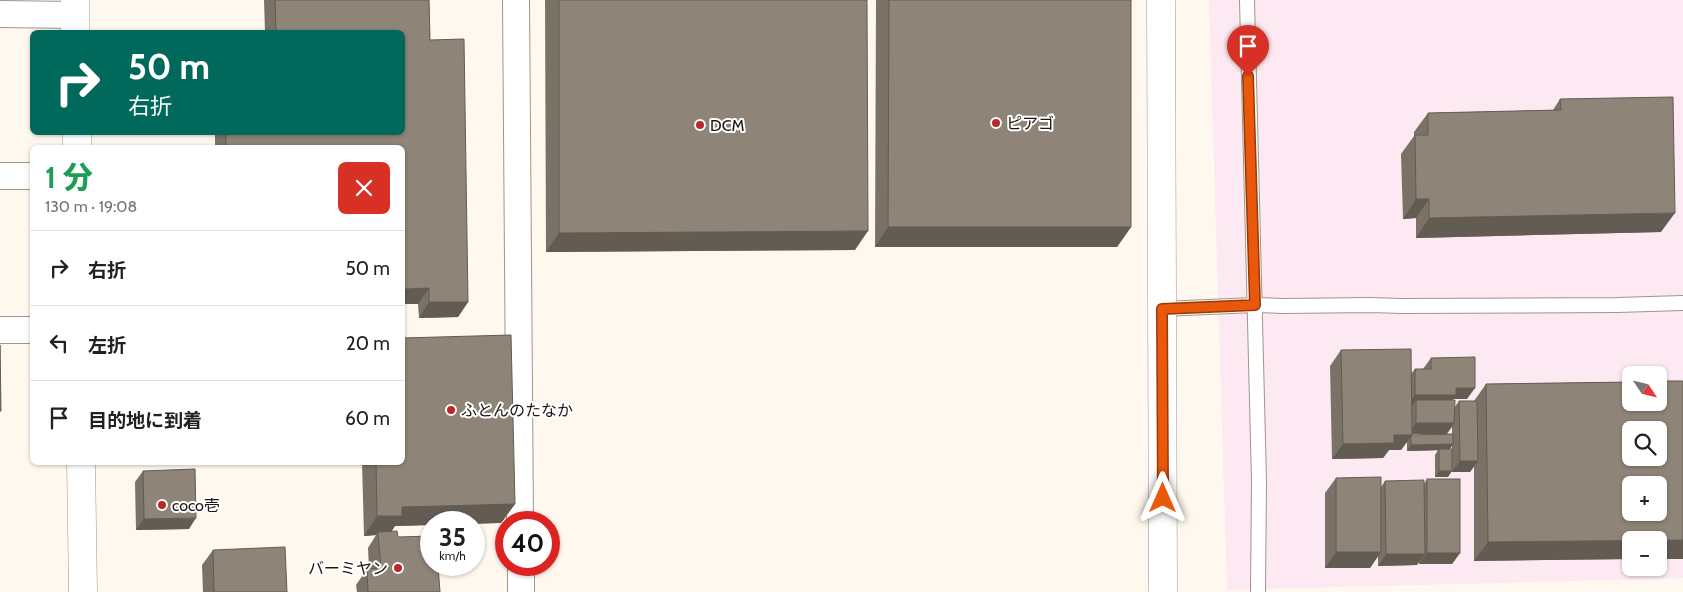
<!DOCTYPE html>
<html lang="ja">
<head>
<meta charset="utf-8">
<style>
	:root { --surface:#fff; --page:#f2f2f2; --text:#202124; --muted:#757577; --line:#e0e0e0 }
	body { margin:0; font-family:Cabin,"Noto Sans JP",sans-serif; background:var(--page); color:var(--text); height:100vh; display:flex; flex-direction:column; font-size:19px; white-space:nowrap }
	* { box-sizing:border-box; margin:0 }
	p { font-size:16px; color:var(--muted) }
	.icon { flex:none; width:28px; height:28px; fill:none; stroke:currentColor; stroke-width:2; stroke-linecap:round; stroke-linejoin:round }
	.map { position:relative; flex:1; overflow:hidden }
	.drawer { position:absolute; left:30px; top:145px; width:375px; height:320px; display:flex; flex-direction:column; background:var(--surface); border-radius:8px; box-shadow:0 1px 4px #0004 }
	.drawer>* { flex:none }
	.top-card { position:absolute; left:30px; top:30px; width:375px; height:105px; border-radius:8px; box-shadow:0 1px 4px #0004; background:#00695c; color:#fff; overflow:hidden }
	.needle { width:32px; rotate:125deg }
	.buttons { position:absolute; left:1622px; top:366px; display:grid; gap:10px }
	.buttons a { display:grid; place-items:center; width:45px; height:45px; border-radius:8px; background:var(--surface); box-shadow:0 1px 4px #0004; font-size:25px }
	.speed { position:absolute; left:420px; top:511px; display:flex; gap:10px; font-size:25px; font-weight:700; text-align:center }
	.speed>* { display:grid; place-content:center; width:65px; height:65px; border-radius:50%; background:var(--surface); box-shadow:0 1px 4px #0004; line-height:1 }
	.speed small { font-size:12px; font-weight:400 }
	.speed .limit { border:8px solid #d22; background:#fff; color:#111 }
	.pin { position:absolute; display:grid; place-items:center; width:42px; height:42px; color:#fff; margin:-51px -21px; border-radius:50% 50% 50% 0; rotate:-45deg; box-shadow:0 0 5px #0007 }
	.pin .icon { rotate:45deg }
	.me { position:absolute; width:55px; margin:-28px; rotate:0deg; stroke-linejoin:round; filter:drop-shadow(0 0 4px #0008) }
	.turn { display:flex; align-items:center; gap:18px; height:105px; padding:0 15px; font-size:22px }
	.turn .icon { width:65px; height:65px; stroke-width:2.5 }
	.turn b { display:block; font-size:35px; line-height:42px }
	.round { display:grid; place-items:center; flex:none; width:52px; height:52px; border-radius:8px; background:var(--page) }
	.head { display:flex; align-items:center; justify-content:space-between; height:85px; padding:0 15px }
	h1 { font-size:30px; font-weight:800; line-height:38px; color:#1e9e55 }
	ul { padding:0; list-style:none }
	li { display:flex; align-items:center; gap:15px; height:75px; padding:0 15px; border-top:1px solid var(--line) }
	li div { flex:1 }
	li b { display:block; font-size:19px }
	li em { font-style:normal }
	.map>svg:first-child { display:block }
	.industrial { fill:#fde9f1; fill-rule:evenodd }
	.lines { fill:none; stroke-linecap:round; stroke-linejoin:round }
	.service-casing { stroke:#a09588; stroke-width:16 }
	.minor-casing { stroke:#a09588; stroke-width:28 }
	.tertiary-casing { stroke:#a09588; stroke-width:29 }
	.service { stroke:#fff; stroke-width:14 }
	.minor { stroke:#fff; stroke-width:26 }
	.tertiary { stroke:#fff; stroke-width:28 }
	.wall { fill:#7a7266; fill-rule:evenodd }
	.shaded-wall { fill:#635c53 }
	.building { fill:#8e8477; stroke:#635c53; fill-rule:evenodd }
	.route-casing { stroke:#983908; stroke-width:12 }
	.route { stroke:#ea580c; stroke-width:9 }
	.poi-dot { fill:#b9292b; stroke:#fff; stroke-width:2 }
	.labels { text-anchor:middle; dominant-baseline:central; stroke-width:4; stroke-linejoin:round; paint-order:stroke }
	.poi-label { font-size:16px; fill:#191510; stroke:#fff; text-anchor:start }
</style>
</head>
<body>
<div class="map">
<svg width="1683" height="592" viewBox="0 0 1683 592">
	<rect width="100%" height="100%" fill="#fff8ef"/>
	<path class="industrial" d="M 1209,0 L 1683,0 L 1683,578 L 1227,590 ZM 1631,375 L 1659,375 L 1659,402 L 1631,402 ZM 1631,430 L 1659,430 L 1659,458 L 1631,458 ZM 1631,485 L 1659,485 L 1659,512 L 1631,512 ZM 1631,540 L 1659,540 L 1659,568 L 1631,568 Z"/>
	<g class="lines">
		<g class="service-casing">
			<g id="service">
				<path d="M 1247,0 L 1259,481 L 1258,592"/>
				<path d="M 1162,309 L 1255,305 L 1284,306 L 1370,305 L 1402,306 L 1617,305 L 1683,303"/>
			</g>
		</g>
		<g class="minor-casing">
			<g id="minor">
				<path d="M 516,0 L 520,522"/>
				<path d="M 0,14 L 75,15"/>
				<path d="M 0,176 L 32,176"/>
				<path d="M 0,330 L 32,330"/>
				<path d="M 521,565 L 521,592"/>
			</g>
		</g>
		<g class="tertiary-casing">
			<g id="tertiary">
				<path d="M 75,0 L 75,32"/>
				<path d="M 1161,0 L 1163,592"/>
				<path d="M 77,132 L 77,148"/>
				<path d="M 81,462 L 83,592"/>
			</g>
		</g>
		<use href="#service" class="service"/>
		<use href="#minor" class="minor"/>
		<use href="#tertiary" class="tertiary"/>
	</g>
	<g class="wall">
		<path d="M 264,0 L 429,0 L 430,40 L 468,302 L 458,317 L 419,318 L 418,304 L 402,148 L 215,148 L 215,132 L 402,132 L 402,32 L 265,32 Z"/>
		<path d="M 545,0 L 867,0 L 855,250 L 546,252 Z"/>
		<path d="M 876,0 L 1131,0 L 1131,227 L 1117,247 L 875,247 Z"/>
		<path d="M 1560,99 L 1661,232 L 1416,238 L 1416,218 L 1403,219 L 1401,154 L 1414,136 L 1414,132 L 1428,113 L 1553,110 Z"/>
		<path d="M 1341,350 L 1411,374 L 1415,369 L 1423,369 L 1431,358 L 1467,399 L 1453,399 L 1453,400 L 1454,408 L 1459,401 L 1474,401 L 1486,384 L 1683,381 L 1683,559 L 1659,559 L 1631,540 L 1631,559 L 1474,561 L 1474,466 L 1470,472 L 1452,472 L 1452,446 L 1450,449 L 1448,477 L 1435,477 L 1435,455 L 1438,450 L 1407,451 L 1407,442 L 1401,450 L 1389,450 L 1383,458 L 1332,459 L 1330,366 ZM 1452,427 L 1452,434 L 1447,434 ZM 1412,434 L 1439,434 L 1412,435 Z"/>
		<path d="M 362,462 L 402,462 L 515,504 L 501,523 L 431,522 L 431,525 L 395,526 L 391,532 L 398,537 L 440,592 L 357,592 L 356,585 L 367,569 L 369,569 L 368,548 L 376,535 L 364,536 Z"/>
		<path d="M 143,471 L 189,529 L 136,530 L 135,482 Z"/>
		<path d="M 1336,478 L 1381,487 L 1385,481 L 1424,484 L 1427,479 L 1460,553 L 1452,564 L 1419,564 L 1419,561 L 1417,565 L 1378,566 L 1378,556 L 1370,568 L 1325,568 L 1325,493 Z"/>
		<path d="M 213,550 L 287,592 L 203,592 L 202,565 Z"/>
	</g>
	<g class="shaded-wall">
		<path d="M 1416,199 L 1429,199 L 1416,218 L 1403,219 Z"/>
		<path d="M 1675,213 L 1661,232 L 1416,238 L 1429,218 Z"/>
		<path d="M 888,227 L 1131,227 L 1117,247 L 875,247 Z"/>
		<path d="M 868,231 L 855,250 L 546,252 L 559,233 Z"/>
		<path d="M 429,288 L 418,304 L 402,304 L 402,289 Z"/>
		<path d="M 429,302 L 468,302 L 458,317 L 419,318 Z"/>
		<path d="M 1456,388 L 1475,388 L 1467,399 L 1453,399 L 1448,406 L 1416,400 L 1412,406 L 1407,406 L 1415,395 Z"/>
		<path d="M 1416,423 L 1454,423 L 1446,434 L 1408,434 Z"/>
		<path d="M 1394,435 L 1412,435 L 1401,450 L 1389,450 L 1383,458 L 1332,459 L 1343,444 Z"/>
		<path d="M 1453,444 L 1449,450 L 1407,451 L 1411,445 Z"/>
		<path d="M 1460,461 L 1478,461 L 1470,472 L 1452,472 Z"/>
		<path d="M 1439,471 L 1452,471 L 1448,477 L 1435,477 Z"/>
		<path d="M 515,504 L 501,523 L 474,524 L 474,522 L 431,522 L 431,525 L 395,526 L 389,535 L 378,532 L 376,535 L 364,536 L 377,516 L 402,507 Z"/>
		<path d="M 196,518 L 189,529 L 136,530 L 144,519 Z"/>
		<path d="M 1631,540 L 1631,559 L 1474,561 L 1488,542 Z"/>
		<rect x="1659" y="540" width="24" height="19"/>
		<path d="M 1336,552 L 1381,552 L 1370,568 L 1325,568 Z"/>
		<path d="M 1427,553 L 1460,553 L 1452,564 L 1419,564 Z"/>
		<path d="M 1386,554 L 1425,554 L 1417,565 L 1378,566 Z"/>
	</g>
	<g class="building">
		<path d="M 275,0 L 429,0 L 430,40 L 464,39 L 468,302 L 429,302 L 429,288 L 402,289 L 402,148 L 226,148 L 226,132 L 402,132 L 402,32 L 276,32 Z"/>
		<path d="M 559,0 L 867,0 L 868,231 L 559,233 Z"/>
		<path d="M 889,0 L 1131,0 L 1131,227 L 888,227 Z"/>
		<path d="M 1673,97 L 1675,213 L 1429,218 L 1429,199 L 1416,199 L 1415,135 L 1428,135 L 1428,113 L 1561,110 L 1560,99 Z"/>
		<path d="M 511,335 L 515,504 L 402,507 L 402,516 L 377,516 L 376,462 L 402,462 L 402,338 Z"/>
		<path d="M 0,345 L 1,411 L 0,411 Z"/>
		<path d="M 1411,349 L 1412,435 L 1394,435 L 1394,443 L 1343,444 L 1341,350 Z"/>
		<path d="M 1475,357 L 1475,388 L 1456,388 L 1456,395 L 1415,395 L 1415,369 L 1431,369 L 1431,358 Z"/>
		<path d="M 1659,381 L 1683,381 L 1683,540 L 1488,542 L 1486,384 L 1631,382 L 1631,402 L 1659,402 ZM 1631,430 L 1659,430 L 1659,458 L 1631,458 ZM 1631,485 L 1659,485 L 1659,512 L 1631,512 Z"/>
		<path d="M 1416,400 L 1455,400 L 1454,423 L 1416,423 Z"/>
		<path d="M 1459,401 L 1477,401 L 1478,461 L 1460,461 Z"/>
		<path d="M 1453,434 L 1453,444 L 1411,445 L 1411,436 L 1412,435 L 1411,435 Z"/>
		<rect x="1439" y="449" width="13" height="22"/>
		<path d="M 195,469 L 196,518 L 144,519 L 143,471 Z"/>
		<path d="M 1381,477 L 1381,552 L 1336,552 L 1336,478 Z"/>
		<rect x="1427" y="479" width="33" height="74"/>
		<path d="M 1424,480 L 1425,554 L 1386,554 L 1385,481 Z"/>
		<path d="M 397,531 L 398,537 L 431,536 L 431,565 L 438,565 L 440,592 L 368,592 L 367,569 L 381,568 L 378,532 Z"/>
		<path d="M 285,547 L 287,592 L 214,592 L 213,550 Z"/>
	</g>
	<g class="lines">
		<g class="route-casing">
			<path id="route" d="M 1163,498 L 1162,309 L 1255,305 L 1248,76"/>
		</g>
		<use href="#route" class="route"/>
	</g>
	<g class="poi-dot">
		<circle cx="996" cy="123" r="5"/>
		<circle cx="700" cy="125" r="5"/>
		<circle cx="451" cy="410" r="5"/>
		<circle cx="162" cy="505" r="5"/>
		<circle cx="398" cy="568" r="5"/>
	</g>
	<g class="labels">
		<g class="poi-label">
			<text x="1006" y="123">ピアゴ</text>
			<text x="710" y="125">DCM</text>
			<text x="461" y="410">ふとんのたなか</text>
			<text x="172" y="505">coco壱</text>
			<text x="388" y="568" text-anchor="end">バーミヤン</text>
		</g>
	</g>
</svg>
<div class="buttons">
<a><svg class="needle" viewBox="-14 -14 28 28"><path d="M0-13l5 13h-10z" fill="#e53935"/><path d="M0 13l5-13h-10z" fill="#757577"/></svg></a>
<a><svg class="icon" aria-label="search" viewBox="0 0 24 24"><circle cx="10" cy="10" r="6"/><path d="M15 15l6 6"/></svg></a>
<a>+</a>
<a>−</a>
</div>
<div class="speed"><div>35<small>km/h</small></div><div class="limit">40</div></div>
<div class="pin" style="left:1248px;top:76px;background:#d93025"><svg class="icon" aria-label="arrive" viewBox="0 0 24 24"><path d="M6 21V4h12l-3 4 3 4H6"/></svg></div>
<svg class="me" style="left:1163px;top:498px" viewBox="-20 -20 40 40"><path d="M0-17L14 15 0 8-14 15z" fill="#ea580c" stroke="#fff" stroke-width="4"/></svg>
<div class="top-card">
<div class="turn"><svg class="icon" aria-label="right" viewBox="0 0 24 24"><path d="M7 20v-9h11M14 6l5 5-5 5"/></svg><div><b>50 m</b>右折</div></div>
</div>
<section class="drawer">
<div class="head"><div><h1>1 分</h1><p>130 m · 19:08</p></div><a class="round" style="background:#d93025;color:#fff"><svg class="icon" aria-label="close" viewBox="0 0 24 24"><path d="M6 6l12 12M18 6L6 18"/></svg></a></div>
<ul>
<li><svg class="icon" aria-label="right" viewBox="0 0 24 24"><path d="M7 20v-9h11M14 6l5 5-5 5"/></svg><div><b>右折</b></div><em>50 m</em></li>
<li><svg class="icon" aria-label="left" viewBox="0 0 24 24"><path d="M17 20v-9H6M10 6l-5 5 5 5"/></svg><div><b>左折</b></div><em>20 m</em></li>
<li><svg class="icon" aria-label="arrive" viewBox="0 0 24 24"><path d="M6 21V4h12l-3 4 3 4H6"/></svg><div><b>目的地に到着</b></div><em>60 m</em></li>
</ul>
</section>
</div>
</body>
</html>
